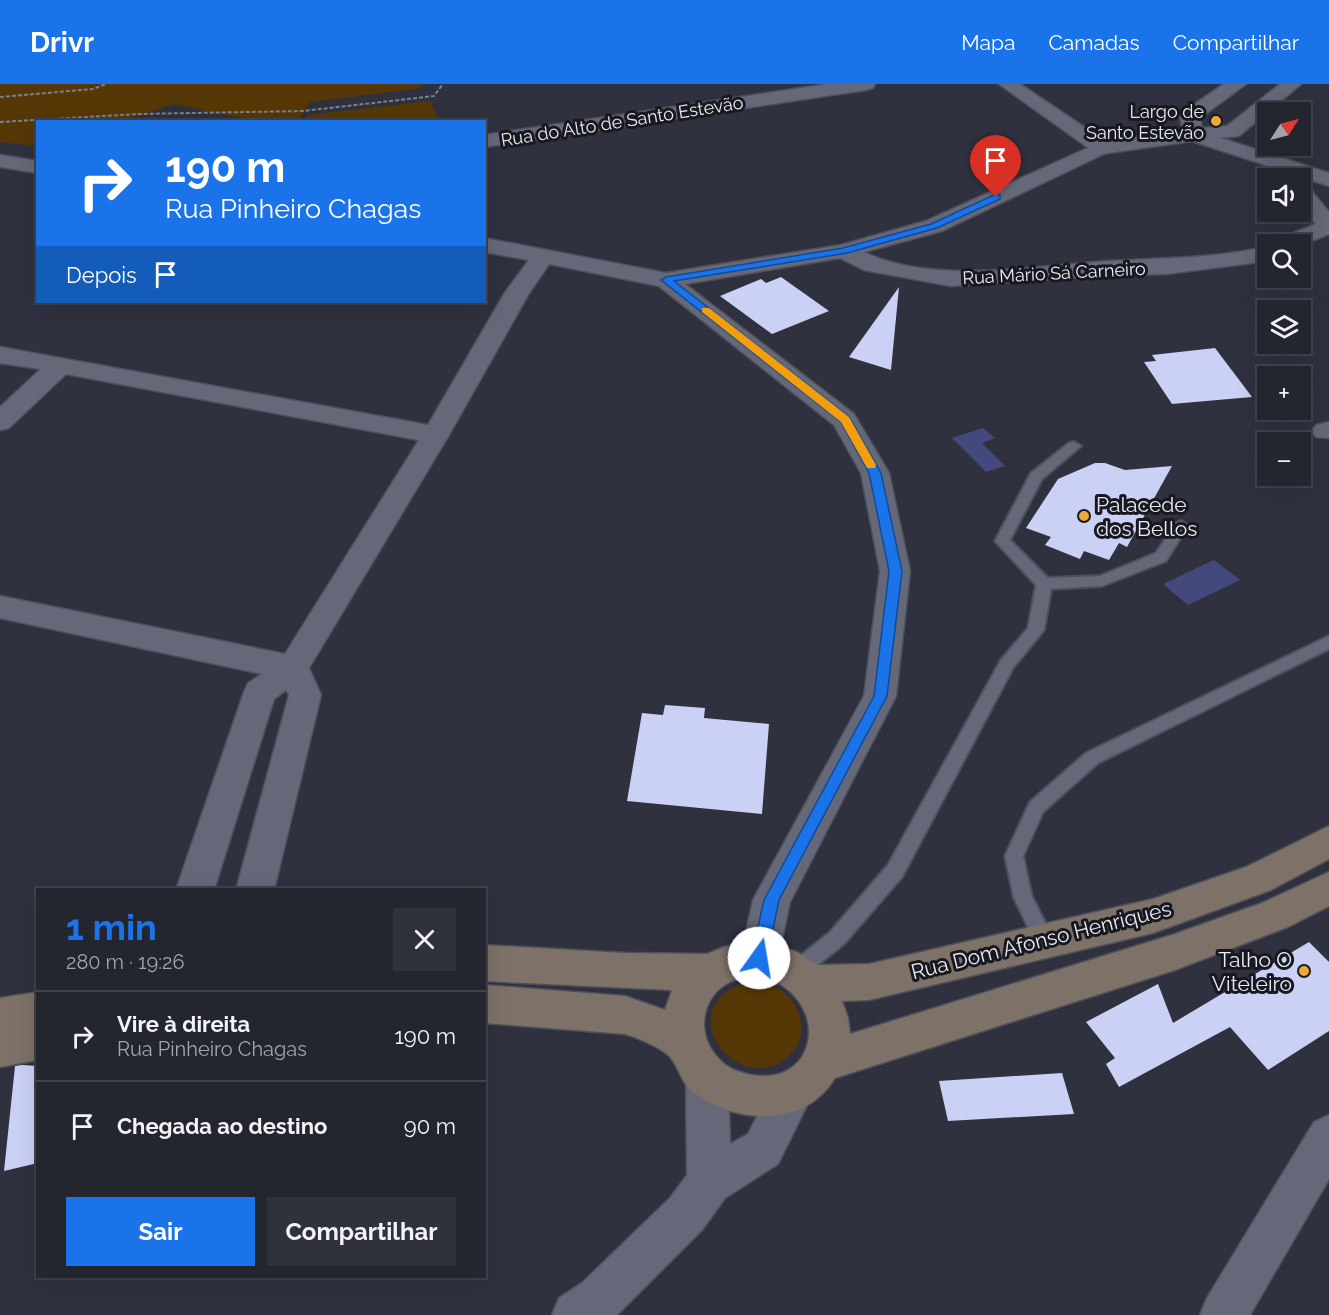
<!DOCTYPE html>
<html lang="pt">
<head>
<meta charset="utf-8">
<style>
	:root { --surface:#23252f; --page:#2f313b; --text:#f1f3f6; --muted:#a3a5aa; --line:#40424b; --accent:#1a73e8 }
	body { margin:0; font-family:Raleway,sans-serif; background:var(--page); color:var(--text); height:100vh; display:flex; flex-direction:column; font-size:22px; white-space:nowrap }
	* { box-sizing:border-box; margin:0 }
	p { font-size:20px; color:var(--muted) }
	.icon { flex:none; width:33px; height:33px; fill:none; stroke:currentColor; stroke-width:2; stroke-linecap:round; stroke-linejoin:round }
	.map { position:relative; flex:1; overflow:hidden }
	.panel { position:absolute; left:36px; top:804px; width:450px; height:390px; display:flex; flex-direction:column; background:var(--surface); border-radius:0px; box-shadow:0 6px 24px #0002,0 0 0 2px var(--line) }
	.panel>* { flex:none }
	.top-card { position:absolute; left:36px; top:36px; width:450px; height:183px; border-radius:0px; box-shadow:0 6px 24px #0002,0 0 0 2px var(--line); background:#1a73e8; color:#fff; overflow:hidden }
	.needle { width:39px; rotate:54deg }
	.controls { position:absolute; left:1257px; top:18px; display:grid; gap:12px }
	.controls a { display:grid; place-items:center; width:54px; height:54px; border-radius:0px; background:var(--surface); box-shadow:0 6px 24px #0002,0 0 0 2px var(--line); font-size:30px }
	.pin { position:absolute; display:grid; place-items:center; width:51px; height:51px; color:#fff; margin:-62px -26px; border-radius:50% 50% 50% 0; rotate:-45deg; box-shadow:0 0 6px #0007 }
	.pin .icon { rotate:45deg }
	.me { position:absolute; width:66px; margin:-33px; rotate:13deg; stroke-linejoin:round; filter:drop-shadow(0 0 4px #0008) }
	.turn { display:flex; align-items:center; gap:21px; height:126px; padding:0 30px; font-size:27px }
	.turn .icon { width:78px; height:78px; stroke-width:2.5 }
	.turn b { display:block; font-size:42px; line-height:51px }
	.then { display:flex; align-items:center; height:57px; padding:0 30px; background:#0003; gap:12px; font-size:22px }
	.round { display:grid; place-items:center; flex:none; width:63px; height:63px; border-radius:0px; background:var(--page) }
	.summary { display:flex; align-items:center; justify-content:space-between; height:102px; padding:0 30px }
	h1 { font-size:36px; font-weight:700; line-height:45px; color:var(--accent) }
	.cta { display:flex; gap:12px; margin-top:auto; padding:12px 30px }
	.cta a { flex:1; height:69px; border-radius:0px; background:var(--accent); color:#fff; font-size:24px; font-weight:700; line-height:69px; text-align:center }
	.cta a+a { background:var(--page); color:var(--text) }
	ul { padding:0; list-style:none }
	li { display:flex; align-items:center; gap:18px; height:90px; padding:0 30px; border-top:2px solid var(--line) }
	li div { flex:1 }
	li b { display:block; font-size:22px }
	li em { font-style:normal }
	header { display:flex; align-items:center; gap:36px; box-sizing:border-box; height:84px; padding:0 30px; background:var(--accent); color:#fff }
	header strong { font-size:28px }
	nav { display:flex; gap:33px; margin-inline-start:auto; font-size:21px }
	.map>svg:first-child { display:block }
	.green { fill:#563806 }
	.water { fill:#43497c }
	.building { fill:#cad1f5 }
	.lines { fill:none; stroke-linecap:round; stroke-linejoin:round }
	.service-casing { stroke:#4d4f5a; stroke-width:4 }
	.minor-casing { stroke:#4d4f5a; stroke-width:3 }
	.tertiary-casing { stroke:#4d4f5a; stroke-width:3 }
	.secondary-casing { stroke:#4d4f5a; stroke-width:3 }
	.path { stroke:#7d7f8b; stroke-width:2; stroke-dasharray:4 2; stroke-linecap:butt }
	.service { fill:#656878; fill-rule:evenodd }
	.minor { fill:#656878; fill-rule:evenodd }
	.tertiary { fill:#656878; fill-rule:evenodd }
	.secondary { fill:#7d7168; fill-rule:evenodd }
	.route { fill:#1a73e8; stroke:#114b97; stroke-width:1.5 }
	.slow { fill:#f59e0b }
	.poi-dot { fill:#eda83b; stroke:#181920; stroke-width:2 }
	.labels { text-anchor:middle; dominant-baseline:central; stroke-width:6; stroke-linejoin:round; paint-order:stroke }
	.far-poi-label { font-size:18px; fill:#e7e9f2; stroke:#181920; text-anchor:end }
	.far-street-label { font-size:18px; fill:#e7e9f2; stroke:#181920 }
	.poi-label { font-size:21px; fill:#e7e9f2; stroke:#181920; text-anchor:start }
	.street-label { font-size:21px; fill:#e7e9f2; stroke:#181920 }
</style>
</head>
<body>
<header>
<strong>Drivr</strong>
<nav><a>Mapa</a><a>Camadas</a><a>Compartilhar</a></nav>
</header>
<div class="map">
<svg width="1329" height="1231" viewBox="0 0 1329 1231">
	<rect width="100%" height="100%" fill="#2f313f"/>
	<g class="green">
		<path d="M 0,0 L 426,0 L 416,5 L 310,18 L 298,37 L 256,37 L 174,20 L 124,37 L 38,38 L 37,62 L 0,58 Z"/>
		<path d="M 430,17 L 439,37 L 308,37 L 306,31 Z"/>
		<path d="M 745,898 C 756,898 767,898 777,904 C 798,915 810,945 794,966 C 750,1023 662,930 745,898 Z"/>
	</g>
	<g class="water">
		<path d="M 983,344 L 995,354 L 982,359 L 1005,382 L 986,388 L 952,354 Z"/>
		<path d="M 1214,476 L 1240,496 L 1188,521 L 1163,500 Z"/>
	</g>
	<g class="building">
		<path d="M 781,193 L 829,227 L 772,250 L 720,212 L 761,195 L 766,199 Z"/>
		<path d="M 899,203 L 891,286 L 849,273 Z"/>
		<path d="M 1215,264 L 1252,313 L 1172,320 L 1144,278 L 1156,277 L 1152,271 Z"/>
		<path d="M 1095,379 L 1105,379 L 1125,386 L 1172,382 L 1127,463 L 1119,459 L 1109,476 L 1084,467 L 1080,475 L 1045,461 L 1051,453 L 1026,444 L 1058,395 Z"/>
		<path d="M 665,621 L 705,624 L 704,634 L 769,640 L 762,730 L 627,717 L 642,629 L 663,631 Z"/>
		<path d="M 1309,858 L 1329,878 L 1329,947 L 1268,986 L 1230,943 L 1119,1003 L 1106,980 L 1115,974 L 1086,938 L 1158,900 L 1173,939 Z"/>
		<path d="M 22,981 L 38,982 L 38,1079 L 4,1087 L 15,982 Z"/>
		<path d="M 1062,989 L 1074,1030 L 948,1037 L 939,997 Z"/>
	</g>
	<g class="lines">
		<g class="service-casing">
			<g id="service">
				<path d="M 1074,358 L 1081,362 L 1042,395 L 1010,456 L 1048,494 L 1100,492 L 1156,469 L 1176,439 L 1181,437 L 1188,442 L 1166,477 L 1102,502 L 1051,505 L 1044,546 L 1013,584 L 902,793 L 844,860 L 803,893 L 796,896 L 789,893 L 786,887 L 789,881 L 830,848 L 888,781 L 1001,576 L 1028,544 L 1036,501 L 995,457 L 1031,389 L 1069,359 Z"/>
				<path d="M 1329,552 L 1329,565 L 1098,679 L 1043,728 L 1023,772 L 1032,813 L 1054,856 L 1051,862 L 1044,865 L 1037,862 L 1014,814 L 1005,772 L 1030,718 L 1086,669 Z"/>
			</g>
		</g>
		<g class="minor-casing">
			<g id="minor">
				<path d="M 828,0 L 875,0 L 873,4 L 866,6 L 484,63 L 484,51 Z"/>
				<path d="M 1224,0 L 1246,0 L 1200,34 L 1202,44 L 1227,42 L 1280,0 L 1301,0 L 1239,52 L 1193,57 L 1186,55 L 1183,51 L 1180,32 L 1183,28 Z"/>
				<path d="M 1101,58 L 1108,60 L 1111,64 L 1108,68 L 942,147 L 864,168 C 931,201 1035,182 1108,177 C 1161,174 1216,175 1268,162 L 1268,177 L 1166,190 L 1111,191 L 951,202 L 864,186 L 840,174 L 685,200 L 854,330 L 889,389 L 910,487 L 896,612 L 790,818 L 778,874 L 773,886 L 759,892 L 745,886 L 740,874 L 753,816 L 864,612 L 880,487 L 861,389 L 834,341 L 659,202 L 549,180 L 528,211 L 449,351 L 309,584 L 321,611 L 274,806 L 236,806 L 289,611 L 286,606 L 274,615 L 214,806 L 176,806 L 244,608 L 248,599 L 262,590 L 0,534 L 0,512 L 285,570 L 419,356 L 66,290 L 9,344 L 0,346 L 0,323 L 41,285 L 0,279 L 0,263 L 428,341 L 504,210 L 529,176 L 484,168 L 484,154 L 666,189 L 841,161 L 926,137 Z"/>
				<path d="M 0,71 L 38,77 L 38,89 L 0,83 Z"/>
				<path d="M 1300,93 L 1307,95 L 1314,110 L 1329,128 L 1329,150 L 1300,162 L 1275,160 L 1278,155 L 1316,140 L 1300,121 L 1300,94 L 1293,94 Z"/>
				<path d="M 1329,338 L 1329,354 L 1316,353 L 1312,347 L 1316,341 Z"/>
				<path d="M 707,974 L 722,980 L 728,994 L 730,1060 L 748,1050 L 778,992 L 793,986 L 808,992 L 814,1007 L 778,1080 L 725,1114 L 702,1146 L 617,1231 L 552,1231 L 559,1214 L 582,1199 L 670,1114 L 687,1091 L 686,994 L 692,980 Z"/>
				<path d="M 1329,1031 L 1329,1095 L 1250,1231 L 1200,1231 L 1207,1214 L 1314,1038 Z"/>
			</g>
		</g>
		<g class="tertiary-casing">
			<path id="tertiary" d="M 999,0 L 1020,0 L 1105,57 L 1193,45 L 1329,89 L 1329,102 L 1192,57 L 1101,70 L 1094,68 Z"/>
		</g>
		<g class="secondary-casing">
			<g id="secondary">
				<path d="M 1329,742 L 1329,775 L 1271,806 L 1153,849 L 869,916 L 842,917 L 848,934 L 850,950 L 1175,850 L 1262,819 L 1329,788 L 1329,822 L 1288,843 L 1175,886 L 835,994 C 804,1045 735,1040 693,1008 C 681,999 679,983 670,973 C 662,964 636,953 625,950 L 484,939 L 484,901 L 625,912 L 665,926 L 672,906 L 484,897 L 484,861 L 625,869 L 707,870 L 724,863 L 759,856 L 797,868 L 817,881 L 869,880 L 1153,815 L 1246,783 ZM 759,892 C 831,909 822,1003 752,991 C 736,988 724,983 714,969 C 696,945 703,910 732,897 C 740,894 751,893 759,892 Z"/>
				<path d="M 38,908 L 38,976 L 0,983 L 0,914 Z"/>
			</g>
		</g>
		<g class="path">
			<path d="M 0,13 L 93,5 L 106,0"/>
			<path d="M 0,38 L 138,30 L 303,27 L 434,12 L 443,0"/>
		</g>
		<use href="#service" class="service"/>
		<use href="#minor" class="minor"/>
		<use href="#tertiary" class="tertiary"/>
		<use href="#secondary" class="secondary"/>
	</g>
	<path class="route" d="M 996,110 L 1000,111 L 1000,115 L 937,144 L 847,169 L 674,197 L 849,333 L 881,389 L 902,487 L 887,612 L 779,816 L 767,874 L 764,879 L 759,882 L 753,879 L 751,874 L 764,816 L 874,612 L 889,487 L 869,389 L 841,338 L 661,196 L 666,193 L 843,164 L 931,140 Z"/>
	<path class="slow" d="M 702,224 L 709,224 L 849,333 L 876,381 L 875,384 L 867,384 L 841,338 L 702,228 Z"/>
	<g class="poi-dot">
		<circle cx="1216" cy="37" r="6"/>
		<circle cx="1084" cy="432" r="6"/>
		<circle cx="1304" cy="887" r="6"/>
	</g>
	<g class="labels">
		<g class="far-poi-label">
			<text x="1204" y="27">Largo de<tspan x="1204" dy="21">Santo Estevão</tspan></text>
		</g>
		<g class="far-street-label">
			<text transform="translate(622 37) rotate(-9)">Rua do Alto de Santo Estevão</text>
			<text transform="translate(1054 189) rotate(-3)">Rua Mário Sá Carneiro</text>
		</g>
		<g class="poi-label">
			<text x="1096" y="420">Palacede<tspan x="1096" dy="24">dos Bellos</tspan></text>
			<text x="1292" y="875" text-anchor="end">Talho O<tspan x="1292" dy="24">Viteleiro</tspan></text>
		</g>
		<g class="street-label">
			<text transform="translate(1041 856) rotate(-14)">Rua Dom Afonso Henriques</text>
		</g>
	</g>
</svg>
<div class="controls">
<a><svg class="needle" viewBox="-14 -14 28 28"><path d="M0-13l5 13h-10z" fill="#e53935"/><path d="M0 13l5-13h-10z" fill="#a3a5aa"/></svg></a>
<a><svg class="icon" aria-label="sound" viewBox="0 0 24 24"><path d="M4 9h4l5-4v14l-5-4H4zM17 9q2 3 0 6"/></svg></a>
<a><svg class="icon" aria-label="search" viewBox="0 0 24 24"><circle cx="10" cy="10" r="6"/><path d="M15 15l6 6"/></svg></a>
<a><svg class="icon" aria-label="layers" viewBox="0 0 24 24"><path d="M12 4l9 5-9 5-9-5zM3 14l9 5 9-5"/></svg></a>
<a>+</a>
<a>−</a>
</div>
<div class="pin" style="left:996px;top:113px;background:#d93025"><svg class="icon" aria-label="arrive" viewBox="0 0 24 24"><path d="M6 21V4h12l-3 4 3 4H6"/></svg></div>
<svg class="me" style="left:759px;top:874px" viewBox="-20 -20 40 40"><circle r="19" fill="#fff"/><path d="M0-13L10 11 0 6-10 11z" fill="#1a73e8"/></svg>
<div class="top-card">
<div class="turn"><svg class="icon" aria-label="right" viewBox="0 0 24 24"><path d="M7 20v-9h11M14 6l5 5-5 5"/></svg><div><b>190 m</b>Rua Pinheiro Chagas</div></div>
<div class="then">Depois<svg class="icon" aria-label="arrive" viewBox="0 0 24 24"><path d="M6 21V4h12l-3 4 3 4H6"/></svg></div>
</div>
<section class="panel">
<div class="summary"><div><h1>1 min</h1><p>280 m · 19:26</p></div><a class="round"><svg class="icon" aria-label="close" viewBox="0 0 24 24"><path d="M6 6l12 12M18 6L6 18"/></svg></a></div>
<ul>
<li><svg class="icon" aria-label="right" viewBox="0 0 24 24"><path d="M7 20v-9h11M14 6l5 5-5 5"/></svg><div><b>Vire à direita</b><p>Rua Pinheiro Chagas</p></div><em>190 m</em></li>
<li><svg class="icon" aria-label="arrive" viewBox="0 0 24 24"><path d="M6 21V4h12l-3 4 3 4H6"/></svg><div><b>Chegada ao destino</b></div><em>90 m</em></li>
</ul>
<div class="cta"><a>Sair</a><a>Compartilhar</a></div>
</section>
</div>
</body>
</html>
